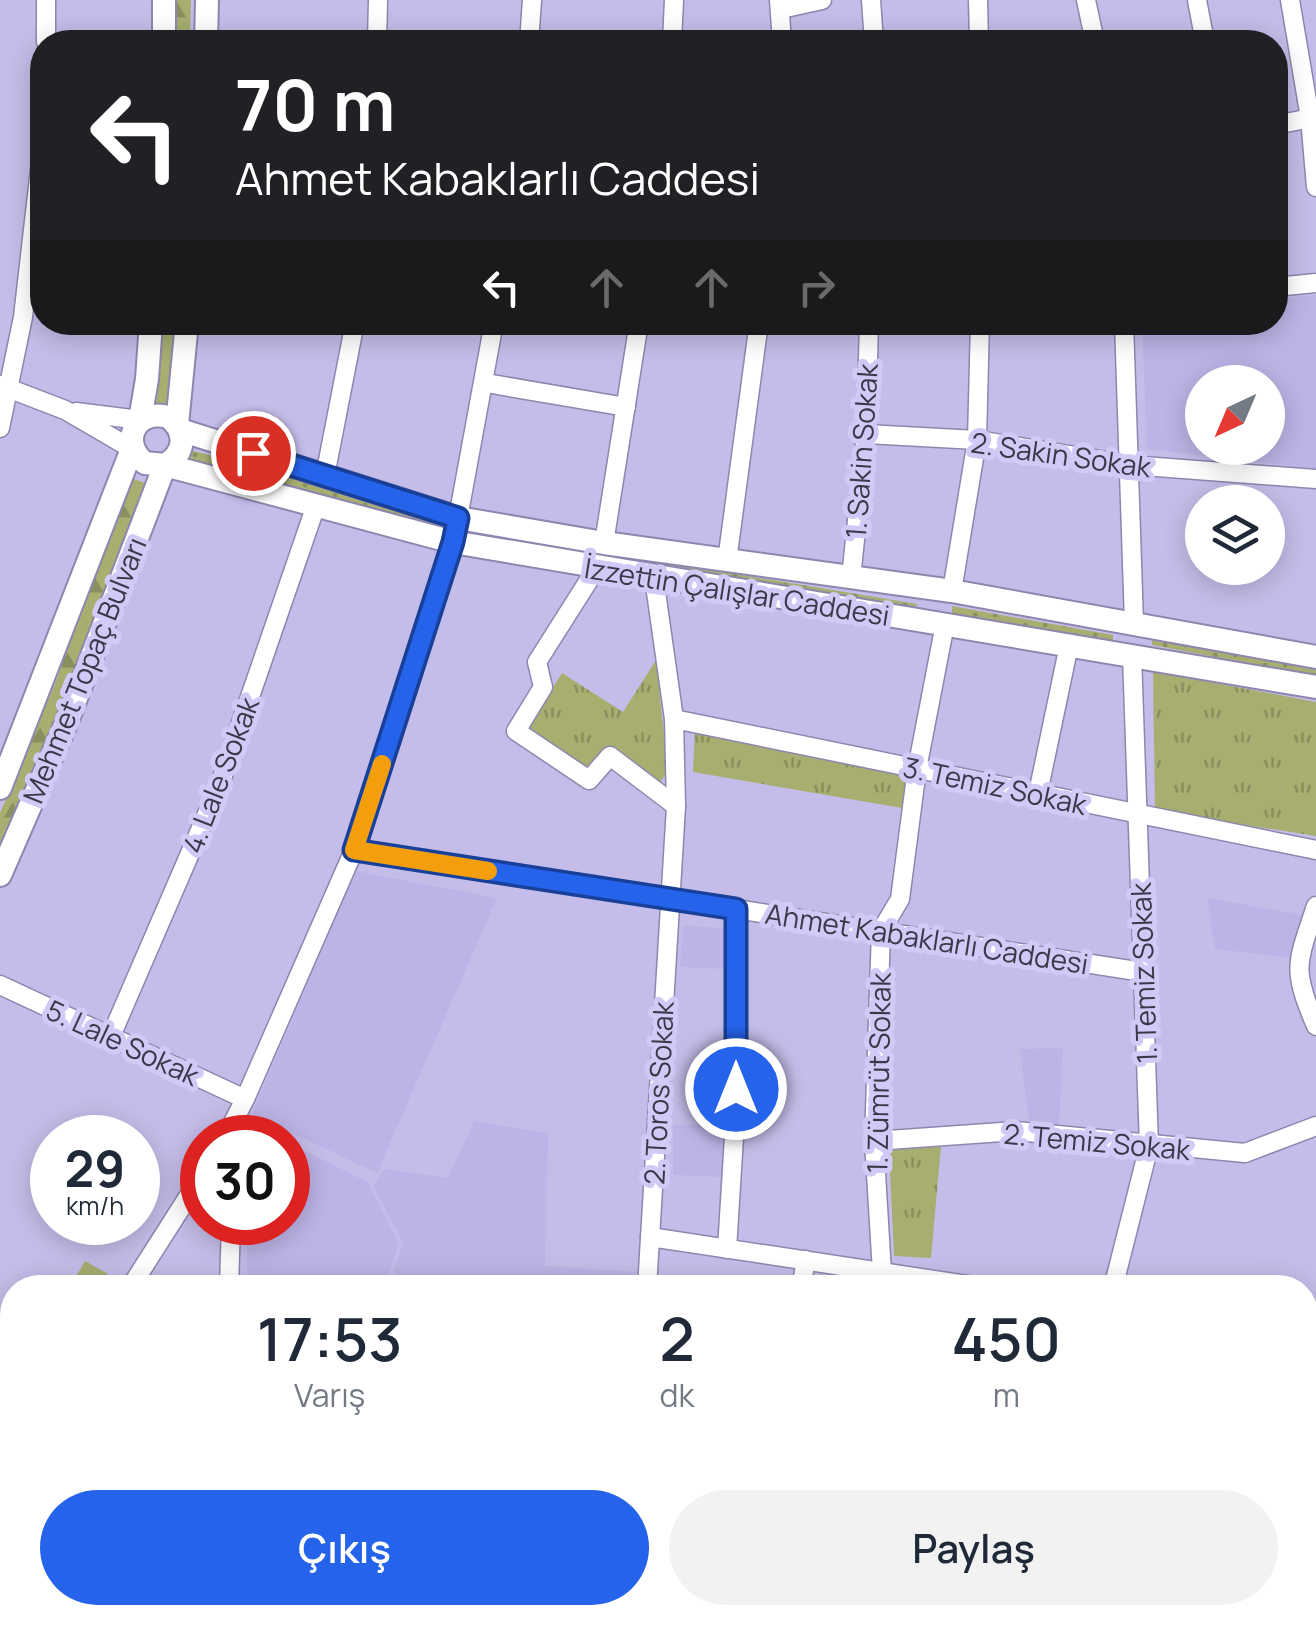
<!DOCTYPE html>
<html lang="tr">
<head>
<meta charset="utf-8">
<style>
	:root { --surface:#fff; --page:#f2f2f3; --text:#1f2937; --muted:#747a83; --accent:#2563eb }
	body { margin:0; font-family:Manrope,sans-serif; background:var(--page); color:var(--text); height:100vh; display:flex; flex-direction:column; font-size:38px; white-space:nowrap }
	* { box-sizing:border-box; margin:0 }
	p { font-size:32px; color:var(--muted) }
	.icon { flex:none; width:55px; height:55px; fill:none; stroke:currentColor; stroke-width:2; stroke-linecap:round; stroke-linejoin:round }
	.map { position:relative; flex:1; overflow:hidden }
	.sheet { position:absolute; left:0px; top:1275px; width:1318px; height:350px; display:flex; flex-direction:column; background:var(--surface); border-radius:40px 40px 0 0; box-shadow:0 5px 25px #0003 }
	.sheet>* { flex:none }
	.banner { position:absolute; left:30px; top:30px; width:1258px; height:305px; border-radius:40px; box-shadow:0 5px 25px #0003; background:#202124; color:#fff; overflow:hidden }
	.needle { width:65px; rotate:224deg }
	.controls { position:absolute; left:1185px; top:365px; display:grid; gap:20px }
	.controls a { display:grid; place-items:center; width:100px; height:100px; border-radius:50%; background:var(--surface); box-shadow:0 5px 25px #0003; font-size:50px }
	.speed { position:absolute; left:30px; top:1115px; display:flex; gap:20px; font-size:50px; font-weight:700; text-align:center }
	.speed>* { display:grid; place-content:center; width:130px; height:130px; border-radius:50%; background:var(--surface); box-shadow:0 5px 25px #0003; line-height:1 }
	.speed small { font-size:25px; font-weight:400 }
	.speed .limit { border:15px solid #d22; background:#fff; color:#111 }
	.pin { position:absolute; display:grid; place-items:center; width:85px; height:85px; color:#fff; margin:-42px; border:5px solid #fff; border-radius:50%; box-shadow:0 2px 10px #0007 }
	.me { position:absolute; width:110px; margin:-55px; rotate:0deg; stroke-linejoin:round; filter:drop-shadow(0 0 8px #0008) }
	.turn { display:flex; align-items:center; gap:35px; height:210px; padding:0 40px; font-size:45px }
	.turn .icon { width:130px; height:130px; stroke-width:2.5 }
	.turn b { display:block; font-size:70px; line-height:85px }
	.lanes { display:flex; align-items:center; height:95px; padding:0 40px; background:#0003; justify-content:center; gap:50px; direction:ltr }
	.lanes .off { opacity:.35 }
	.eta { display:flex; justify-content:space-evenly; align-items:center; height:170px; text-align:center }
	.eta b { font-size:60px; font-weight:600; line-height:70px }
	.cta { display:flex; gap:20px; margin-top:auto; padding:20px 40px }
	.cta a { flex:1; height:115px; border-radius:60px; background:var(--accent); color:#fff; font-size:40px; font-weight:600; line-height:115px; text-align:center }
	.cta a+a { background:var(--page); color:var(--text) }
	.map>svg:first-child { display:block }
	.built { fill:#bdb3e6; fill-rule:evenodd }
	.industrial { fill:url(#industrial-grid) }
	.grass { fill:url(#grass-dots) }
	.forest { fill:url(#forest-firs) }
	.park { fill:url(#park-tufts) }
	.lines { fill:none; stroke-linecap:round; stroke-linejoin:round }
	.street-casing { stroke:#8e86af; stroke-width:21 }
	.secondary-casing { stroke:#8e86af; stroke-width:26 }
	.primary-casing { stroke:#fff; stroke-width:29 }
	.street { stroke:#fff; stroke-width:18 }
	.secondary { stroke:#fff; stroke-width:22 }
	.primary { stroke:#dad0fe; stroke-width:25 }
	.route-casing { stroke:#184099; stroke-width:25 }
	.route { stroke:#2563eb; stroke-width:18 }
	.slow { stroke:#f59e0b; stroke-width:18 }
	.labels { text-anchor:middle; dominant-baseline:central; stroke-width:10; stroke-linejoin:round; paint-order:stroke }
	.street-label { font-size:28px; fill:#3b3849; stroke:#d2caf6 }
</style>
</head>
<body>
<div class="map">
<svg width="1316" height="1625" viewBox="0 0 1316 1625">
	<defs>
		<pattern id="industrial-grid" width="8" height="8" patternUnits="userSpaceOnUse" patternTransform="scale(2.5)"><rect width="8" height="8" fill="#bdb3e6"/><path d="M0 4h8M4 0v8" fill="none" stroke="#9b93bc"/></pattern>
		<pattern id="grass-dots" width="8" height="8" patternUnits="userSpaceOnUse" patternTransform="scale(2.5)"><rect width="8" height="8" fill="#a7ae70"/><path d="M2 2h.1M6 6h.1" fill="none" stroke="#898f5e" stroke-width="1.8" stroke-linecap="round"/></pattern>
		<pattern id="forest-firs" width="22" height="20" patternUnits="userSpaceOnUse" patternTransform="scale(2.5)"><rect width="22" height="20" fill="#a7ae70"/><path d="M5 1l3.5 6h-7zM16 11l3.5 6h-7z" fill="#898f5e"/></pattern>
		<pattern id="park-tufts" width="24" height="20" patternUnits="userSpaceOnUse" patternTransform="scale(2.5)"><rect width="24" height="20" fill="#a7ae70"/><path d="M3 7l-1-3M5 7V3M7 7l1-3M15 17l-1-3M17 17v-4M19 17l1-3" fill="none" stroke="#898f5e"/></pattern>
	</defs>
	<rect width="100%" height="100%" fill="#c5bde9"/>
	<g class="built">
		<path d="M 1316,295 L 1316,469 L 1147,449 L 1142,323 L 1275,322 L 1275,299 ZM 1268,382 L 1268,448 L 1202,448 L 1202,382 Z"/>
		<path d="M 355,871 L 497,898 L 377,1173 L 252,1114 Z"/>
		<path d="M 1207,898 L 1304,915 L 1294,958 L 1215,949 Z"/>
		<path d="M 683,925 L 729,929 L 725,969 L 680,967 Z"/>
		<path d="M 1063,1048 L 1059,1125 L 1029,1120 L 1020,1049 Z"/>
		<path d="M 474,1121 L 548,1133 L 545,1266 L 636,1272 L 635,1287 L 409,1287 L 393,1272 L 403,1242 L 373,1186 L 384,1169 L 448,1178 Z"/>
		<path d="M 726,1124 L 723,1177 L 673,1175 L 673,1125 Z"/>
		<path d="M 288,1143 L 368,1182 L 399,1244 L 389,1274 L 404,1287 L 247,1287 L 247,1223 L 288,1222 Z"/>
	</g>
	<path class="industrial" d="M 0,1475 L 12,1485 L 12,1612 L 181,1613 L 198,1625 L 0,1625 Z"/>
	<g class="grass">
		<path d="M 187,449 L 447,522 L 444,532 L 183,461 Z"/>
		<path d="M 476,531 L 917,604 L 916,611 L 476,541 Z"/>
		<path d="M 952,606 L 1113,635 L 1113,644 L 952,614 Z"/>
		<path d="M 1152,637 L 1316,667 L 1316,676 L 1152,645 Z"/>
	</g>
	<g class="forest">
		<path d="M 174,0 L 191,0 L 190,42 L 173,42 Z"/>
		<path d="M 159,323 L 175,323 L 168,410 L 152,409 Z"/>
		<path d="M 131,478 L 148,484 L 67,691 L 0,843 L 0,813 L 54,686 Z"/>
	</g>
	<g class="park">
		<path d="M 656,660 L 668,771 L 659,784 L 607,745 L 589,769 L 585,770 L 532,734 L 528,727 L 562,673 L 623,712 Z"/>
		<path d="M 1153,671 L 1316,702 L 1316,836 L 1155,811 Z"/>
		<path d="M 695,731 L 909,769 L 902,808 L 693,772 Z"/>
		<path d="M 941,1146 L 931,1258 L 894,1256 L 889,1150 Z"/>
		<path d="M 85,1261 L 108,1274 L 99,1287 L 70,1287 Z"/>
	</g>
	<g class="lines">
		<g class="street-casing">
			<g id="street">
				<path d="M 779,0 L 782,42"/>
				<path d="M 871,0 L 874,42"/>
				<path d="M 978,0 L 979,42"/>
				<path d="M 1086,0 L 1095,42"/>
				<path d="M 1197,0 L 1205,42"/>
				<path d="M 1290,0 L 1310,118 L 1316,187"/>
				<path d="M 781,9 L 822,0"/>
				<path d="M 46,42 L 46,0"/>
				<path d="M 377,42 L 378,0"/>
				<path d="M 529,42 L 532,0"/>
				<path d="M 672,42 L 674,0"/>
				<path d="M 1275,125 L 1316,117"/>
				<path d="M 1275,287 L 1316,283"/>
				<path d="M 1124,322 L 1134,623"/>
				<path d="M 486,383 L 626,407"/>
				<path d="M 0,385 L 65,410 L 132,449"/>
				<path d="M 76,412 L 140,420"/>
				<path d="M 0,428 L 23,317 L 42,152"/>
				<path d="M 866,434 L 977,440 L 1130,465 L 1316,479"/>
				<path d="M 325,476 L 355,322"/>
				<path d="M 458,518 L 494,322"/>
				<path d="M 604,543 L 639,322"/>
				<path d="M 727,561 L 759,322"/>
				<path d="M 596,569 L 537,662 L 543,687 L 516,731 L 589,780 L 610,756 L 676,806"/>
				<path d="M 851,578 L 866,434 L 869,322"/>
				<path d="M 952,591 L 977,440 L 980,322"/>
				<path d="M 674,719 L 1316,850"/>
				<path d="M 1038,793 L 1069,645"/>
				<path d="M 354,850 L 1143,972"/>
				<path d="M 1316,906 C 1297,964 1291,967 1316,1026"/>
				<path d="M 0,985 L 245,1099"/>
				<path d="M 111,1036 L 220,784 L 315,508"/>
				<path d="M 225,1138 L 245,1099 L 354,850 L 453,542"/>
				<path d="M 874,1141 L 1016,1131 L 1245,1153 L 1316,1126"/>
				<path d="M 650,1237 L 987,1288"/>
				<path d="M 727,1249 L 737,1089 L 736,909"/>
				<path d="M 130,1288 L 202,1175"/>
				<path d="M 229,1288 L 231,1222"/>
				<path d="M 647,1288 L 676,806 L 674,719 L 654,578"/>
				<path d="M 801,1288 L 806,1260"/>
				<path d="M 893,1288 L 882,1272 L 874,1141 L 881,931 L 900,899 L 917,769 L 945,624"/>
				<path d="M 1113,1288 L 1149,1146 L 1132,655"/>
				<path d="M 1305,1335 L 1316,1336"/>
				<path d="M 0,1480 L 12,1465"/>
				<path d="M 622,1612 L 673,1625"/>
				<path d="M 203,1625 L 214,1612"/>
				<path d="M 466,1625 L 475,1612"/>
				<path d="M 605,1625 L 608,1612"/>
				<path d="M 880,1625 L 884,1612"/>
				<path d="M 1009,1625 L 1015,1612"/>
			</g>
		</g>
		<g class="secondary-casing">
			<g id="secondary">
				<path d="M 164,42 L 164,0"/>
				<path d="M 206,42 L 207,0"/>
				<path d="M 140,420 L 147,379 L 151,322"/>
				<path d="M 177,425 L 187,322"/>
				<path d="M 180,430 L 458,518 L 604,543 L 952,591 L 1316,657"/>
				<path d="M 165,465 C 186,453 187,431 168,417 C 135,408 119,443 145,463 L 165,465 L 453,542 L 1316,687"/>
				<path d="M 0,788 L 132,449"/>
				<path d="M 0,875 L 68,719 L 165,465"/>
				<path d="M 0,1445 L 12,1453"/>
				<path d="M 230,1612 L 245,1625"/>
			</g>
		</g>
		<g class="primary-casing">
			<g id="primary">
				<path d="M 1305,1522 L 1316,1501"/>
				<path d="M 1305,1590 L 1316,1573"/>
				<path d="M 1239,1625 L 1247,1612"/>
				<path d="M 1282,1625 L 1290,1612"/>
			</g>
		</g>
		<use href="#street" class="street"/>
		<use href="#secondary" class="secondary"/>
		<use href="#primary" class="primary"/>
	</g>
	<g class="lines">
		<g class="route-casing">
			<path id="route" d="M 253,453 L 458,518 L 453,542 L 354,850 L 736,909 L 736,1089"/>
		</g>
		<use href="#route" class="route"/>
		<path class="slow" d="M 382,764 L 354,850 L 488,871"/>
	</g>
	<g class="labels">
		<g class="street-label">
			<text transform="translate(861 451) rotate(-86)">1. Sakin Sokak</text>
			<text transform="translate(1061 454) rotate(8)">2. Sakin Sokak</text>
			<text transform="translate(737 591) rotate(9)">İzzettin Çalışlar Caddesi</text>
			<text transform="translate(84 670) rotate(-68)">Mehmet Topaç Bulvarı</text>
			<text transform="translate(220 775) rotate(-69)">4. Lale Sokak</text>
			<text transform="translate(995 785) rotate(12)">3. Temiz Sokak</text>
			<text transform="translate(927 938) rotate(9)">Ahmet Kabaklarlı Caddesi</text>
			<text transform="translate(1143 973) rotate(-92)">1. Temiz Sokak</text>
			<text transform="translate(123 1042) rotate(25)">5. Lale Sokak</text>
			<text transform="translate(878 1073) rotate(-89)">1. Zümrüt Sokak</text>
			<text transform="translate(658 1093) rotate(-87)">2. Toros Sokak</text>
			<text transform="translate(1097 1141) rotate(5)">2. Temiz Sokak</text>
		</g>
	</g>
</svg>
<div class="controls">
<a><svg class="needle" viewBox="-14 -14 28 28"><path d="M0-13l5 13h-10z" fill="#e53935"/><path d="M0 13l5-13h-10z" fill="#747a83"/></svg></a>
<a><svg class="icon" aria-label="layers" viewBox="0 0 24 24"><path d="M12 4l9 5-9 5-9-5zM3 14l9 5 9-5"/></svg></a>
</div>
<div class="speed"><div>29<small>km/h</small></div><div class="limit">30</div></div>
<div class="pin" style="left:253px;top:453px;background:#d93025"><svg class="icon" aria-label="arrive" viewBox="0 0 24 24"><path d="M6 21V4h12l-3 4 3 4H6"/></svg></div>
<svg class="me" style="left:736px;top:1089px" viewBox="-20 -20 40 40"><circle r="17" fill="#2563eb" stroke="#fff" stroke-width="3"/><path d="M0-11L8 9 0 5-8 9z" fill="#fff"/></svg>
<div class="banner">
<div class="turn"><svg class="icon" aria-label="left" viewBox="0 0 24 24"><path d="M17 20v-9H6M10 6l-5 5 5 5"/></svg><div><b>70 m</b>Ahmet Kabaklarlı Caddesi</div></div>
<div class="lanes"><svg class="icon" aria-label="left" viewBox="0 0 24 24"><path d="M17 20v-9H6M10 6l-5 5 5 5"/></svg><svg class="icon off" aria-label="ahead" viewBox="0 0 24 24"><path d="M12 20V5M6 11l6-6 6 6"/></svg><svg class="icon off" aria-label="ahead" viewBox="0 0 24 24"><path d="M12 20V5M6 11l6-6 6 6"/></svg><svg class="icon off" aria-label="right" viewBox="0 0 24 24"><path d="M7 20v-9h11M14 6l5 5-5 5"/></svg></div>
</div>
<section class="sheet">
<div class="eta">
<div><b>17:53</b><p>Varış</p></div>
<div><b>2</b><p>dk</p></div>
<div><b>450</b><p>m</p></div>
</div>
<div class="cta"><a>Çıkış</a><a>Paylaş</a></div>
</section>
</div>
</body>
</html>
